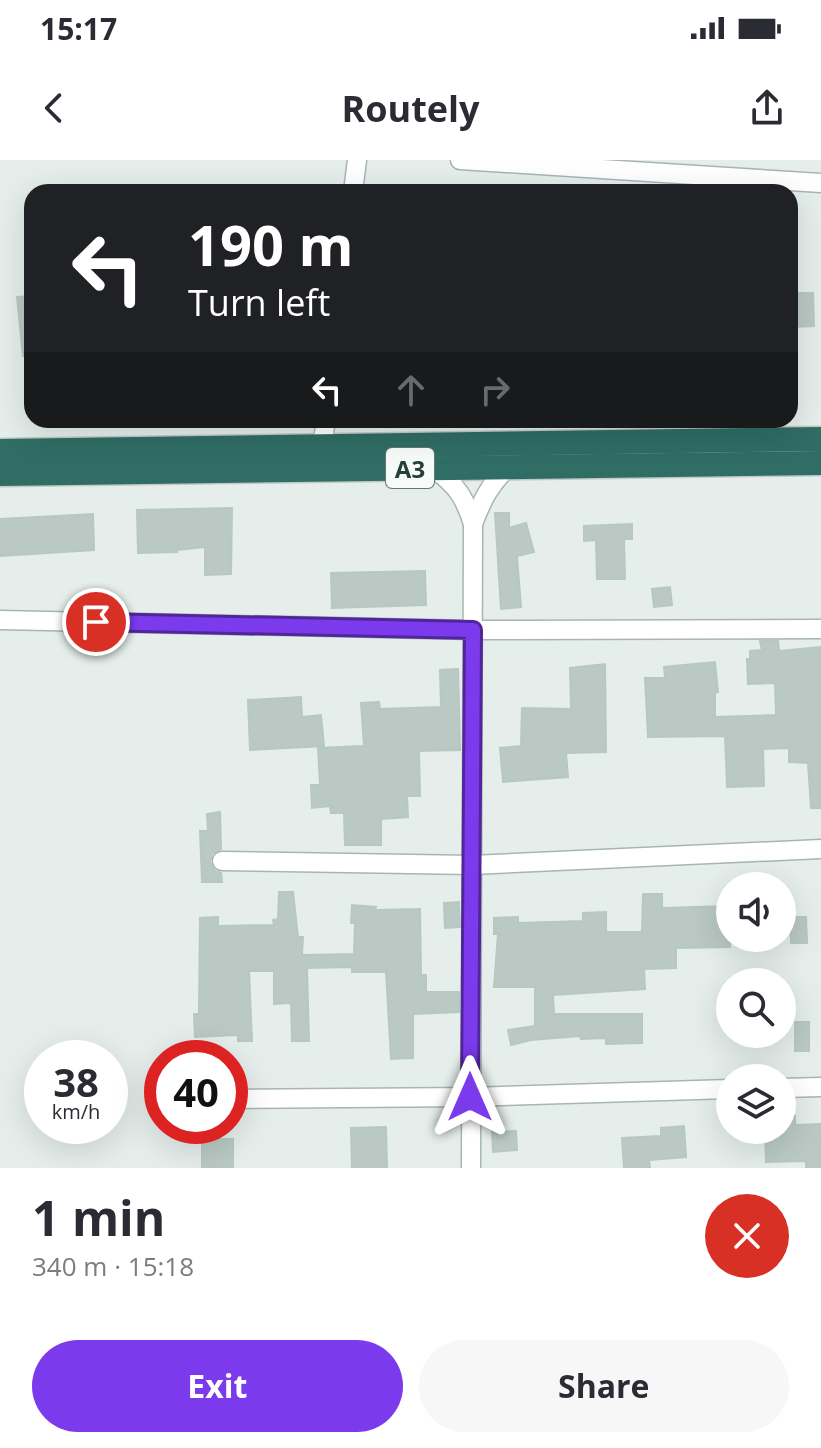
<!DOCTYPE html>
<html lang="en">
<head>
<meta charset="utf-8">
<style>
	:root { --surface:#fff; --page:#f7f7f7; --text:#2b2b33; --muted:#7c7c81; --accent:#7c3aed }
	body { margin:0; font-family:"Open Sans",sans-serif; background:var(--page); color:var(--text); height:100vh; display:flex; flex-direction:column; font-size:30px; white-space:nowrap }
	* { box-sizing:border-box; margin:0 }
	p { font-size:26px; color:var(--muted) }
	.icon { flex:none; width:44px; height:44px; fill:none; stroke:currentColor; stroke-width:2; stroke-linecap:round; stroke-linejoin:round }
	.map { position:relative; height:1008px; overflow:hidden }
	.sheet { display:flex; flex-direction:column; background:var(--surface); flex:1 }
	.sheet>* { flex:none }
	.hud { position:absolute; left:24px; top:24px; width:774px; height:244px; border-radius:24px; box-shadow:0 8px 32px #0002; background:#202124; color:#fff; overflow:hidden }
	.fabs { position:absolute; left:716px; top:712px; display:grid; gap:16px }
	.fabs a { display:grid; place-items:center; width:80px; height:80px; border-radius:50%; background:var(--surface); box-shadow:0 8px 32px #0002; font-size:40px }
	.speed { position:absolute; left:24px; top:880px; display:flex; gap:16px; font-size:40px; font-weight:700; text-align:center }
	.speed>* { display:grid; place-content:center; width:104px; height:104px; border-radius:50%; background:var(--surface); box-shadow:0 8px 32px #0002; line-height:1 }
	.speed small { font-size:20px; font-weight:400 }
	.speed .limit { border:12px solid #d22; background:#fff; color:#111 }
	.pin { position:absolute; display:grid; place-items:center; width:68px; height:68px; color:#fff; margin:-34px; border:4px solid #fff; border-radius:50%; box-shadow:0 2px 8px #0007 }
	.me { position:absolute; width:88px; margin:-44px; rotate:0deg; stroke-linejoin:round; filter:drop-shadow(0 0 6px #0008) }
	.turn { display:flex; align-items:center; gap:28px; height:168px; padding:0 32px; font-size:36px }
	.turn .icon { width:104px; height:104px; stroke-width:2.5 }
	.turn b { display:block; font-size:56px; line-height:68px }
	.lanes { display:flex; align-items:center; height:76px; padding:0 32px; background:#0003; justify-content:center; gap:40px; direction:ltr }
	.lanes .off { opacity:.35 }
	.round { display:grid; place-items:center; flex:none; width:84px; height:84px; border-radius:42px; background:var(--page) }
	.summary { display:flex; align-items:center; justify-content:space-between; height:136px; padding:0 32px }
	h1 { font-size:48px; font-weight:700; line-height:60px }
	.button { display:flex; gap:16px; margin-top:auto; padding:16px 32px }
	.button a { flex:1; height:92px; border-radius:48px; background:var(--accent); color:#fff; font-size:32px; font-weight:700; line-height:92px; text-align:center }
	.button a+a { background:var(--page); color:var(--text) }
	.status { display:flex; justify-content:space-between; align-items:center; height:56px; padding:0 40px; background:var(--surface); direction:ltr }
	.status svg { height:22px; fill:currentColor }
	header { display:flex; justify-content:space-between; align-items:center; height:104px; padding:0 32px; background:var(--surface); font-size:36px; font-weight:700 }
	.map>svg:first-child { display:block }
	.building { fill:#bac9c4; stroke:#b7c8c2; stroke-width:2 }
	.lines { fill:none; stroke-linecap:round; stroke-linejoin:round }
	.minor-casing { stroke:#a7b6b3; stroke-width:21 }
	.highway-casing { stroke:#c2cac8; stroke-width:27 }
	.minor { stroke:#fff; stroke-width:18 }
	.highway { stroke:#2f6d65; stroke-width:24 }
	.route-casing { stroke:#51269a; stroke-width:20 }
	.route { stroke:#7c3aed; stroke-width:14 }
	.labels { text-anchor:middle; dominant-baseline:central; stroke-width:6; stroke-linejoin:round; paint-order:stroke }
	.shield { fill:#f6faf8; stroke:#637874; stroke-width:2 }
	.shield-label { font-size:24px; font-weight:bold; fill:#24403b }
</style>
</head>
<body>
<div class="status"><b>15:17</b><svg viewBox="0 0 49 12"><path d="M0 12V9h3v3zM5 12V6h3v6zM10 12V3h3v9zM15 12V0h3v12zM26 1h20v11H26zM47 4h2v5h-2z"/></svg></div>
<header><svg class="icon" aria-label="back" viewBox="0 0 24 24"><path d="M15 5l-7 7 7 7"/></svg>Routely<svg class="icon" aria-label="share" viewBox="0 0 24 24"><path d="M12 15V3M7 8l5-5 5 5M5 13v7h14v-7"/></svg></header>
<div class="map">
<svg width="821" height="1008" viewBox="0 0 821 1008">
	<rect width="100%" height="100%" fill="#e5eeeb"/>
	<g class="building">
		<path d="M 790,133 L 813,133 L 814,166 L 790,167 Z"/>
		<path d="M 32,136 L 32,195 L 23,196 L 17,137 Z"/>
		<path d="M 232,348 L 231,414 L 205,415 L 205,387 L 177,390 L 177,392 L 138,393 L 137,350 Z"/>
		<path d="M 495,353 L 509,353 L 509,368 L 526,363 L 534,392 L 517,396 L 521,447 L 501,449 Z"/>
		<path d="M 93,354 L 94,390 L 0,396 L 0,359 Z"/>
		<path d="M 632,364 L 632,379 L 624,379 L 625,419 L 597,419 L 596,380 L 584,381 L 584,366 Z"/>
		<path d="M 425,411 L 426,445 L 332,448 L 331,413 Z"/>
		<path d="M 670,427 L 672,445 L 654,447 L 652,429 Z"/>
		<path d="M 760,481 L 778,481 L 779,491 L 820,487 L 821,648 L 811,648 L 808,603 L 789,602 L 789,588 L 763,589 L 764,626 L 727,627 L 725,576 L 648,577 L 645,518 L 665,518 L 664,507 L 715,502 L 718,532 L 715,533 L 715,557 L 776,555 L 775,523 L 748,524 L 747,499 L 750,499 L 750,491 L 762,490 Z"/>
		<path d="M 605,504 L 606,592 L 566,593 L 568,617 L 503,622 L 500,588 L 521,586 L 522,548 L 571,549 L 570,508 Z"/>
		<path d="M 458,509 L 460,590 L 419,591 L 420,636 L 407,636 L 408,657 L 381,659 L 381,685 L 345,685 L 344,653 L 331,653 L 330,646 L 312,648 L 311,625 L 320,625 L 318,588 L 364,586 L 361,543 L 379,542 L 380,549 L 441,547 L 440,510 Z"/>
		<path d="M 301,537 L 302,557 L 321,555 L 324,586 L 250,590 L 248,540 Z"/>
		<path d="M 220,652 L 221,689 L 212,694 L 210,702 L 215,711 L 221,713 L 222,722 L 202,722 L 200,671 L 208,671 L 207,654 Z"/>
		<path d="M 279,732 L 293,732 L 298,777 L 303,777 L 302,795 L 354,794 L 355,763 L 351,763 L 352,745 L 376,747 L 375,750 L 420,749 L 421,815 L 426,815 L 426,832 L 459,832 L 459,852 L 413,854 L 413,898 L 391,899 L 386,812 L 352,812 L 352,807 L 307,808 L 309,881 L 292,881 L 291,843 L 274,844 L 274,811 L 249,811 L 252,881 L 238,881 L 238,875 L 195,877 L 194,854 L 199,854 L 200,758 L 218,757 L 218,766 L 274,765 L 273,760 L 278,759 Z"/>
		<path d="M 643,734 L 662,734 L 662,748 L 730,746 L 730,787 L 676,788 L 676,808 L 644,809 L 645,829 L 553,835 L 554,854 L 642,854 L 642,883 L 606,884 L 606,878 L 581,879 L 580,876 L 531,880 L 511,885 L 508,870 L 535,866 L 535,827 L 494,827 L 498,774 L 494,774 L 494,758 L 518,757 L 518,763 L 583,761 L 583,753 L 606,752 L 606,772 L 642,772 Z"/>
		<path d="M 459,742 L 460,767 L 445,768 L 444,743 Z"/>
		<path d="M 790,757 L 806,757 L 807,783 L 791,783 Z"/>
		<rect x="795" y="862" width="14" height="29"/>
		<path d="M 782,956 L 795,956 L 795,965 L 821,964 L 821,1007 L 806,1008 L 806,1001 L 766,1002 L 765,970 L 782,970 Z"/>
		<path d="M 684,966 L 686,997 L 649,1000 L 650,1008 L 624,1008 L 622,978 L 661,976 L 661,968 Z"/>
		<path d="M 386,967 L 387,1008 L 352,1008 L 351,968 Z"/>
		<path d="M 516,971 L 517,990 L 493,992 L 492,972 Z"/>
		<rect x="202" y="979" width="31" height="29"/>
	</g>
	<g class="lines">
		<g class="minor-casing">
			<g id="minor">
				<path d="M 460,0 L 821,23"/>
				<path d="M 353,32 L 357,0"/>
				<path d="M 322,286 L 326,260"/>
				<path d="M 432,307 C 456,325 464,335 473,364 L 471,1008"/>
				<path d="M 473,364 C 482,340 490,324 509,306"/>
				<path d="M 0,460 L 473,470 L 821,469"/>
				<path d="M 222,701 L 472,705 L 821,689"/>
				<path d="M 782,928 L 821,927"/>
				<path d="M 230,939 L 470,937 L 730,929"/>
			</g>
		</g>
		<g class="highway-casing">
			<g id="highway">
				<path d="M 0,291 L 821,279"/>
				<path d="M 0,314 L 821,303"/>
			</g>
		</g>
		<use href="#minor" class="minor"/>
		<use href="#highway" class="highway"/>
	</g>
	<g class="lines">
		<g class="route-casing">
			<path id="route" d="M 96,462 L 473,470 L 470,937"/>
		</g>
		<use href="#route" class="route"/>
	</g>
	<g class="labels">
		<rect class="shield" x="386" y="288" width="48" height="40" rx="6"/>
		<g class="shield-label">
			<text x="410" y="308">A3</text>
		</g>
	</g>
</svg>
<div class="fabs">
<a><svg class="icon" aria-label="sound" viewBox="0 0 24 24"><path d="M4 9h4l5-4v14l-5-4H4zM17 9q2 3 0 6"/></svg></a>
<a><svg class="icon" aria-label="search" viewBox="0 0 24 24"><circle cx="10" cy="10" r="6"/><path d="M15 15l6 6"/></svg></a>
<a><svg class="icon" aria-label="layers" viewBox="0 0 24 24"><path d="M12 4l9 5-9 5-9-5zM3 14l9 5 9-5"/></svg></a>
</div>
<div class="speed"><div>38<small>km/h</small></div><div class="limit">40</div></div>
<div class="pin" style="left:96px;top:462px;background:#d93025"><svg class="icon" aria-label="arrive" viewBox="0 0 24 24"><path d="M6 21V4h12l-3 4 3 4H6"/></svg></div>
<svg class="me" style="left:470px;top:937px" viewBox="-20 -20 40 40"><path d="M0-17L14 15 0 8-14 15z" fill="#7c3aed" stroke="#fff" stroke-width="4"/></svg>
<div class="hud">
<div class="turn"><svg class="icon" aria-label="left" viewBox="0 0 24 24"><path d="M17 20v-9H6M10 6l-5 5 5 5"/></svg><div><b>190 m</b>Turn left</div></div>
<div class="lanes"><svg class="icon" aria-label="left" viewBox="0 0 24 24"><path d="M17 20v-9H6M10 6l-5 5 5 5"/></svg><svg class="icon off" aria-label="ahead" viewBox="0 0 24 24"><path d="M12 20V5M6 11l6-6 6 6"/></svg><svg class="icon off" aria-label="right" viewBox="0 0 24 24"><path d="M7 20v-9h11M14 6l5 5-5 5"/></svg></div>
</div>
</div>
<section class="sheet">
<div class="summary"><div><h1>1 min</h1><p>340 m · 15:18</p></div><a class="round" style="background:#d93025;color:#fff"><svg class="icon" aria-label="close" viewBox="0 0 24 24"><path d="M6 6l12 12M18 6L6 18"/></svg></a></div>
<div class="button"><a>Exit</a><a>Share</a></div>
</section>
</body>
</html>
